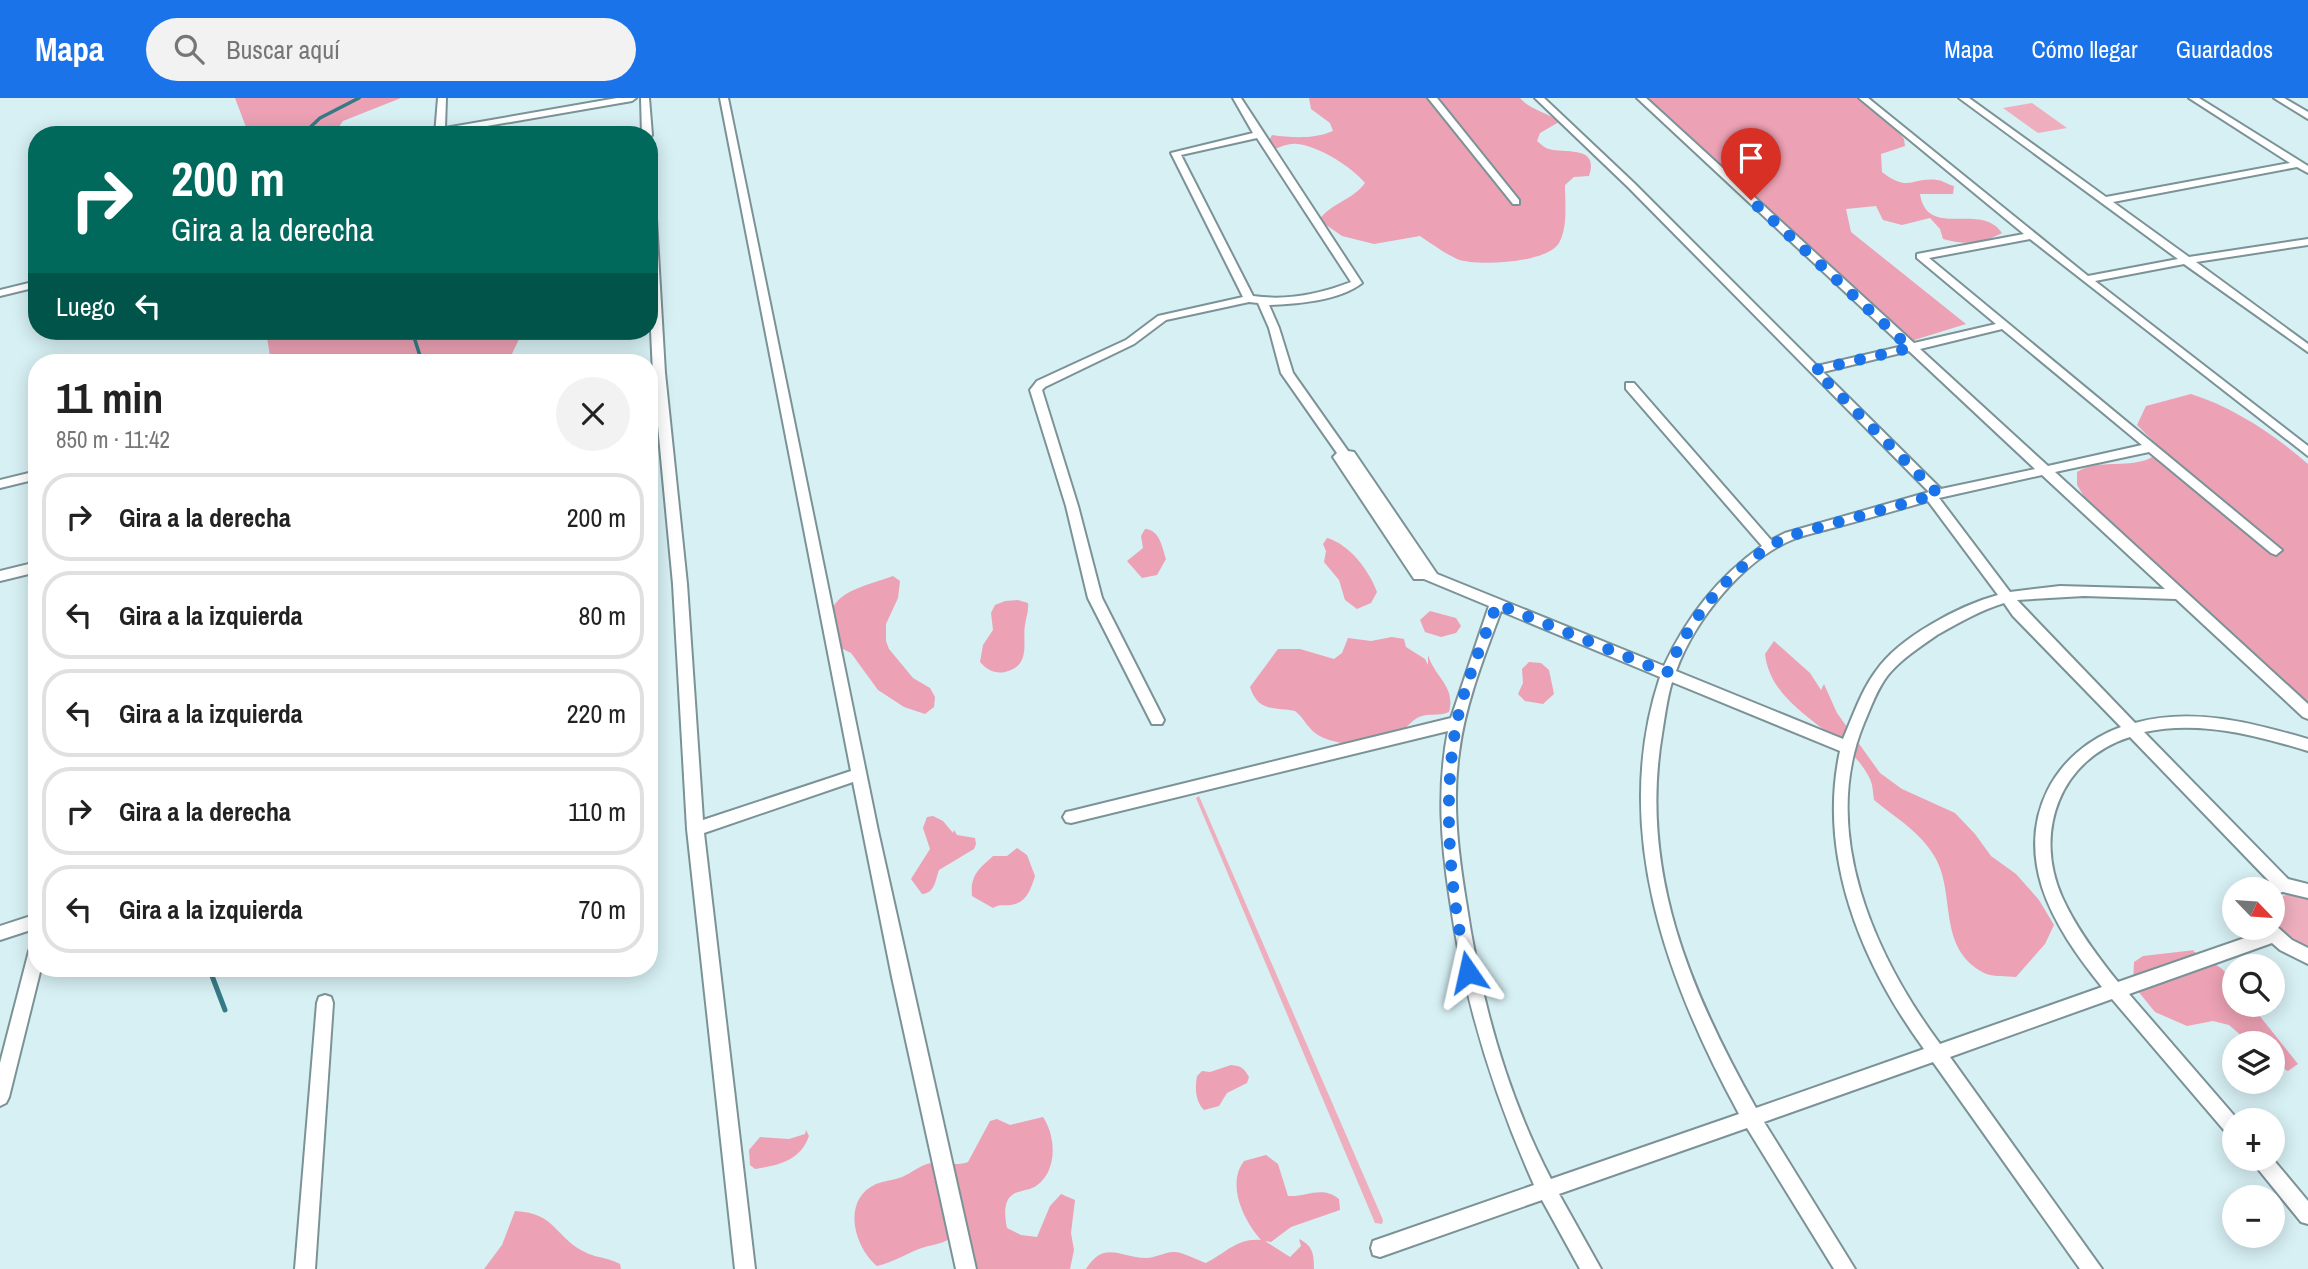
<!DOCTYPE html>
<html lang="es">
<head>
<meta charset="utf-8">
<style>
	:root { --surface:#fff; --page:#f2f2f2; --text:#222; --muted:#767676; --line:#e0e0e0; --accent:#1a73e8 }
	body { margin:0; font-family:"Archivo Narrow",sans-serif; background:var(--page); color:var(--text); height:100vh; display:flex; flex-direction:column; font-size:26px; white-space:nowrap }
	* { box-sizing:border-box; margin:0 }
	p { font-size:23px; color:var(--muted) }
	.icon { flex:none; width:38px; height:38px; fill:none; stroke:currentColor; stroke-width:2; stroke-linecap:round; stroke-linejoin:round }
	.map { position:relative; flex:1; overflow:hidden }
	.sheet { position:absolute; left:28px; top:256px; width:630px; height:623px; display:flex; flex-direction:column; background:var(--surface); border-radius:28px; box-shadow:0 4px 18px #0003 }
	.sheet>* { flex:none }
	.hud { position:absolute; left:28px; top:28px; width:630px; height:214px; border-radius:28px; box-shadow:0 4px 18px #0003; background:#00695c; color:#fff; overflow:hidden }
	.needle { width:46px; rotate:115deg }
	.fabs { position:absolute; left:2222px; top:779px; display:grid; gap:14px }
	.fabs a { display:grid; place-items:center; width:63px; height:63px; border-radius:50%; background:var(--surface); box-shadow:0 4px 18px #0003; font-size:35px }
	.pin { position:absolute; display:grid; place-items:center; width:60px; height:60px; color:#fff; margin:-72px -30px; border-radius:50% 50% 50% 0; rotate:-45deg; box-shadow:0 0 7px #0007 }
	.pin .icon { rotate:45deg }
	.me { position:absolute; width:77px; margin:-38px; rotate:349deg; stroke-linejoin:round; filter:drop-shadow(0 0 5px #0008) }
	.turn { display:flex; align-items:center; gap:24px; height:147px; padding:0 28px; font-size:32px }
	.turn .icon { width:91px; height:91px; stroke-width:2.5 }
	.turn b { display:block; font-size:49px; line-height:60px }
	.then { display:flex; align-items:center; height:66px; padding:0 28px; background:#0003; gap:14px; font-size:26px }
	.round { display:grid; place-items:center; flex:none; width:74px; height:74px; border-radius:37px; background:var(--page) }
	.summary { display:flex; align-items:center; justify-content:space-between; height:119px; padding:0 28px }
	h1 { font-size:42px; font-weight:700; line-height:52px }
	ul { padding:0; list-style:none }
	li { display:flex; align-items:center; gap:21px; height:88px; margin:0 14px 10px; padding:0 14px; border:4px solid var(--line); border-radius:28px }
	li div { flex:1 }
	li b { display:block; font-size:26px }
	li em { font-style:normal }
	header { display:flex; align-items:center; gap:42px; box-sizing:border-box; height:98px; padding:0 35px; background:var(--accent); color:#fff }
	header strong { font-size:33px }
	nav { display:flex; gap:38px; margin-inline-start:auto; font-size:24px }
	.search { width:490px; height:63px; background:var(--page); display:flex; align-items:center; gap:18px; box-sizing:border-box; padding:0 24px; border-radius:38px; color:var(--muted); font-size:26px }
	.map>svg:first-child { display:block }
	.green { fill:#eeaebe }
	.forest { fill:#eca1b4 }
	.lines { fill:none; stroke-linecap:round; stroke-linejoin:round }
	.stream-far1 { stroke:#357b86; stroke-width:3.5 }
	.stream { stroke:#357b86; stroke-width:5 }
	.minor-casing { stroke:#7b9296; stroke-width:4 }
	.minor { fill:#fff; fill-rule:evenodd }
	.route { stroke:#1a73e8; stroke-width:12; stroke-dasharray:0 21.6 }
</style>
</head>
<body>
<header>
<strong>Mapa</strong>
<div class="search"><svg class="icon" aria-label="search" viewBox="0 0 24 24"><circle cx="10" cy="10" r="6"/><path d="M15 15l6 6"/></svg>Buscar aquí</div>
<nav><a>Mapa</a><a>Cómo llegar</a><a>Guardados</a></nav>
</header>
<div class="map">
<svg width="2308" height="1171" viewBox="0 0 2308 1171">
	<rect width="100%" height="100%" fill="#d7f0f4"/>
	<g class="green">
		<path d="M 2032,5 L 2067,30 L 2038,35 L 2003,10 Z"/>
		<path d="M 1199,698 L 1383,1122 L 1382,1126 L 1375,1125 L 1196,700 Z"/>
		<path d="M 2290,796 L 2308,801 L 2308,848 C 2283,839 2273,827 2273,801 Z"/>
	</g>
	<g class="forest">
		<path d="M 235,0 L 401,0 L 343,23 L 333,37 L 249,37 Z"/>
		<path d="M 1309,0 L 1520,0 C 1530,12 1547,14 1559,24 L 1540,35 L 1537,43 C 1540,45 1542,48 1546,50 C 1562,57 1600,45 1589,78 L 1574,79 L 1565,87 C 1565,104 1568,129 1559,145 C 1547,165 1477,169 1457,161 C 1444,155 1432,146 1420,138 L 1374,146 L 1342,138 L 1319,122 C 1331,105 1353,102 1365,85 C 1352,69 1319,48 1297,46 C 1288,45 1278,50 1270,53 L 1268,44 L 1272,37 C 1293,40 1314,41 1333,33 L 1330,25 L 1311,11 Z"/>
		<path d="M 1645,0 L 1872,0 L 1904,41 L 1905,48 L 1881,56 L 1882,74 C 1909,95 1912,79 1937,82 C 1942,82 1949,87 1954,88 L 1953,96 L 1920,96 C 1927,142 1981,103 2002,135 C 1982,146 1964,147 1943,141 L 1940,131 L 1930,120 L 1902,127 L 1883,122 L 1876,108 L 1846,111 L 1851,134 L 1966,226 L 1911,243 Z"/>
		<path d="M 266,233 L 523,233 L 508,264 L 271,264 Z"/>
		<path d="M 2191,296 C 2233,309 2275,337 2308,366 L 2308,611 L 2191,507 L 2151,460 L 2110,431 L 2095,417 L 2077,387 L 2077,374 C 2096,362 2120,369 2142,363 C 2149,362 2156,356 2162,352 L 2137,327 L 2146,308 Z"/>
		<path d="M 1145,431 C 1160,432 1162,449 1166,461 L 1157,477 L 1142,480 L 1127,463 L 1143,450 L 1141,438 Z"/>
		<path d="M 1327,440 C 1349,446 1369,472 1377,494 L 1371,505 L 1357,511 L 1345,502 L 1339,482 L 1324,464 L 1326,453 L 1323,446 Z"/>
		<path d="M 893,478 L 900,483 L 898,500 L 886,526 L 886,543 L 889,551 L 913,580 L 930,590 L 935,599 L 934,609 L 925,616 L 904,609 L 878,592 L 851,555 L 833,546 C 818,495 855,492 893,478 Z"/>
		<path d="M 1018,502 L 1028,505 C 1029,513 1026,519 1025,527 C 1022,543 1032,568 1005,574 C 995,576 987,572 980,564 L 983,547 L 993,532 L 991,515 L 995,507 L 1005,503 Z"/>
		<path d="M 1430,513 L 1456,520 L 1461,528 L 1456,535 L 1441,539 L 1425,534 L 1420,522 Z"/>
		<path d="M 1392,539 L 1404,541 L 1406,549 L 1425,561 L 1428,567 L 1428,557 C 1435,580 1456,588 1449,614 C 1438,619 1428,614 1417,620 C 1407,626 1402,636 1393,643 C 1379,653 1332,646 1318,637 C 1308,631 1304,620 1295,613 C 1273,609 1258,614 1250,589 L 1278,551 L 1300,551 L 1334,561 L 1342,555 L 1348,540 L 1371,543 Z"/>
		<path d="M 1774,543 L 1810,575 L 1821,592 L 1824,586 L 1837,615 L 1880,675 L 1902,691 L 1955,715 L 1975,736 L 1991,758 L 2016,776 L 2039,802 L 2054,827 L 2045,846 L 2016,879 C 2007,878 1992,879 1984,875 C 1937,850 1956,799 1936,761 C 1922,735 1896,720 1874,702 C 1873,696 1873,687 1870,681 C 1846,631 1772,615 1765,556 Z"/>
		<path d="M 1529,564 L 1541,565 L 1549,572 L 1554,596 L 1543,606 L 1525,603 L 1518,596 L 1523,585 L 1522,571 Z"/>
		<path d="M 933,718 L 943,723 L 953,735 L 954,732 L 957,737 L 975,740 L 976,746 L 974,751 L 939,772 C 935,783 935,795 922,796 L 911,781 L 930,751 L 923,730 L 927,719 Z"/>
		<path d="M 1017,750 L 1027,757 L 1035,778 C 1031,791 1026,806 1010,807 C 1002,808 1000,806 993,810 L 972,798 C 970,777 979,771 993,758 L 1007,758 Z"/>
		<path d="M 2195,852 L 2193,853 L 2221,870 L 2233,882 L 2235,906 L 2251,907 L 2298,966 L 2288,973 L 2273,965 L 2273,945 L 2250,945 L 2229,927 L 2213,923 L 2187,928 L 2155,914 L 2133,887 L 2134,864 L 2143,858 Z"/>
		<path d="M 1231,967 C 1241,968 1244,970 1249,979 L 1247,985 L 1227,995 L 1219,1008 L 1204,1012 C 1195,1003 1195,990 1197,978 L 1202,973 L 1210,974 Z"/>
		<path d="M 1043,1019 C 1056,1038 1058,1073 1036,1088 C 1029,1093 1017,1092 1011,1098 C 1003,1105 1005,1120 1007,1130 L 1021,1137 L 1037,1139 L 1050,1108 L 1061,1096 L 1075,1102 L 1071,1135 L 1074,1152 L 1070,1171 L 964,1171 L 956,1136 C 943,1146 940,1145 925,1149 C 908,1154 895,1164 877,1168 C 854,1149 841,1102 876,1086 C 884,1083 894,1082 902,1079 C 912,1075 920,1067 931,1065 C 944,1063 955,1069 968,1064 L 990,1023 L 997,1021 L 1010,1027 Z"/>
		<path d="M 806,1032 L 809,1038 C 800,1063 779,1067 755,1071 L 750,1067 L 749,1052 L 760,1039 L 789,1041 L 805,1036 Z"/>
		<path d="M 1266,1057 L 1278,1066 L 1288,1098 C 1307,1099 1322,1087 1339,1101 L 1340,1112 L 1291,1129 L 1271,1144 L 1265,1143 L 1290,1159 L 1301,1148 L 1299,1141 C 1313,1148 1314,1156 1314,1171 L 1086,1171 C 1104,1142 1119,1159 1146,1160 C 1156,1160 1164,1154 1174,1154 C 1183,1154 1197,1162 1206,1165 C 1226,1155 1237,1140 1261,1142 C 1244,1123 1226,1087 1244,1063 Z"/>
		<path d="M 515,1113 C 558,1115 554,1141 589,1156 C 599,1160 609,1160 620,1166 L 621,1171 L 484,1171 L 502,1147 Z"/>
	</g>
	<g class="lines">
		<g class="stream-far1">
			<path d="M 302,37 L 320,20 L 359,0"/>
			<path d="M 412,233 L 422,264"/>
		</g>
		<path class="stream" d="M 209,870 L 225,912"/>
		<g class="minor-casing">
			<g id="minor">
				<path d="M 438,0 L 446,0 L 445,30 L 617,0 L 636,0 L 632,3 L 435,37 Z"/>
				<path d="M 641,0 L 649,0 L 652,37 L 649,39 L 649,37 L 642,37 Z"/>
				<path d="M 720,0 L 728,0 L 878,733 L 976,1171 L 956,1171 L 892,879 L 853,684 L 704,735 L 755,1171 L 735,1171 L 687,731 L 673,486 L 653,275 L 649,191 L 649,84 L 654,87 L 665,275 L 687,486 L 703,722 L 851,673 Z"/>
				<path d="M 1233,0 L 1241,0 L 1362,185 C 1339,203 1297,206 1269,207 L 1279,230 L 1293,275 L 1348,353 L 1354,354 L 1437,476 L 1664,568 C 1687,519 1717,480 1762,448 L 1626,291 L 1626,285 L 1634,285 L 1771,442 L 1785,435 L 1929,394 L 1628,89 L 1535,0 L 1544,0 L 1634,85 L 1817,268 L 1903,248 L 1637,0 L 1646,0 L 1914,245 L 1996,226 L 1917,160 L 1917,156 L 2024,136 L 1859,0 L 1868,0 L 2088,178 L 2178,161 L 1959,0 L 1969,0 L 2106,99 L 2290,65 L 2189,0 L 2199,0 L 2308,68 L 2308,75 L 2297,69 L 2113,104 L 2189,159 L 2308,141 L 2308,147 L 2196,164 L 2308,246 L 2308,254 L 2184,166 L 2095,183 L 2308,348 L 2308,358 L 2030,141 L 1929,160 L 2282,452 L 2276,457 L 2271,455 L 2149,354 L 2055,374 L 2308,606 L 2308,621 L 2303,619 L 2176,501 L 2084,498 L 2017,502 L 2135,625 C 2193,609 2252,625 2308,641 L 2308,653 C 2256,637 2199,622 2144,634 L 2288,781 L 2308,786 L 2308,800 L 2283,794 L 2273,796 L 2273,791 L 2259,791 L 2261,786 L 2269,783 L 2130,639 C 2060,661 2033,734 2062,799 C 2076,830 2097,858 2118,884 L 2262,834 L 2262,830 L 2273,830 L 2273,825 L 2292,842 L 2308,850 L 2308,866 L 2280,852 L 2272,845 L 2129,896 L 2238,1022 L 2235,1022 L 2235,1041 L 2229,1038 L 2112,901 L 1950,959 L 2102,1171 L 2080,1171 L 1933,964 L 1764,1024 L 1855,1171 L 1834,1171 L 1747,1030 L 1559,1096 L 1601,1171 L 1580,1171 L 1542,1102 L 1380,1159 L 1373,1157 L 1371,1150 L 1373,1143 L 1534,1087 C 1493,995 1464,902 1450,802 C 1441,745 1437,689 1448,633 L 1071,725 L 1066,724 L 1063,719 L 1066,714 L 1071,713 L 1451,620 L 1489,508 L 1424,481 L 1414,481 L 1335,362 L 1333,359 L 1337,355 L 1281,275 L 1269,230 L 1258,205 L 1249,204 L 1166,222 L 1134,246 L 1045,289 L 1042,292 L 1078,408 L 1102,500 L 1164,622 L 1162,626 L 1152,626 L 1150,622 L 1088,500 L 1066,408 L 1030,292 L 1037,283 L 1126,242 L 1158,218 L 1243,199 L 1171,55 L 1253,35 ZM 1257,40 L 1351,184 C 1320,196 1286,203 1253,198 L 1181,57 ZM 2002,231 L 2142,347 L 2048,368 L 1920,251 ZM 1909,253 L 2035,371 L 1941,391 L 1823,274 ZM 2042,377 L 2165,491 L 2060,488 L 2010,494 L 1939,400 ZM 1928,403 L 1998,497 C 1960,507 1898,540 1876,573 C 1861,593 1853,618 1843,641 L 1676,573 C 1694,523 1743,461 1794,441 C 1807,436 1822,433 1836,429 C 1866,421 1897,412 1928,403 ZM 2004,505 L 2013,518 L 2121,629 C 2053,654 2020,719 2042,789 C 2054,826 2078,859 2102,889 L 1940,946 C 1874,857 1819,734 1864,625 C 1871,609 1877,591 1888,577 C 1901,561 1920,549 1937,537 C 1958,525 1981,512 2004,505 ZM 1501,513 L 1660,579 C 1610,730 1666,882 1739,1016 L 1551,1081 C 1506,995 1480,899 1466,803 C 1458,754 1452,704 1459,655 C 1465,606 1484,559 1501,513 ZM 1672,584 L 1840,653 C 1817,759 1862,866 1924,951 L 1756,1010 C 1690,893 1639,773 1662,636 C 1665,618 1667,600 1672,584 Z"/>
				<path d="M 1428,0 L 1437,0 L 1519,102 L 1519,106 L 1513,106 Z"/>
				<path d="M 2274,0 L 2284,0 L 2308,14 L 2308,21 Z"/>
				<path d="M 37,183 L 37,189 L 0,198 L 0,192 Z"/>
				<path d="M 37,373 L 37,381 L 0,390 L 0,382 Z"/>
				<path d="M 37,464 L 37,474 L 0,483 L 0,473 Z"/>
				<path d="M 37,816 L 37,830 L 0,842 L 0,828 Z"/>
				<path d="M 37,846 L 37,870 L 41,870 L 9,999 L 6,1005 L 0,1008 L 0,965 L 29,853 L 31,848 Z"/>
				<path d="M 325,897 L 331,899 L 333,905 L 315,1171 L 295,1171 L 317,905 L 319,899 Z"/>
				<path d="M 2251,1060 L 2272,1060 L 2308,1103 L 2308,1126 L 2301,1124 L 2254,1066 Z"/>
			</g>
		</g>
		<use href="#minor" class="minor"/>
	</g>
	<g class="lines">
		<path class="route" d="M 1468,874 C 1450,798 1442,705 1456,628 C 1464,587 1482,546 1497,506 L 1667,575 C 1690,519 1733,465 1789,438 L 1938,396 L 1815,272 L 1910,250 L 1751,102"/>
	</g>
</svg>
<div class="fabs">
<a><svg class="needle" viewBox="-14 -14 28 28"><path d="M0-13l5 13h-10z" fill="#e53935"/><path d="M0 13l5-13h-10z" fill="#767676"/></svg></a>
<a><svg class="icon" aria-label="search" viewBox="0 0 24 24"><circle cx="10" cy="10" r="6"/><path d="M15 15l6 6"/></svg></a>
<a><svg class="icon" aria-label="layers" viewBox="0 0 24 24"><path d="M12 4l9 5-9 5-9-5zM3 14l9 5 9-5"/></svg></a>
<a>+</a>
<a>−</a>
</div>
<div class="pin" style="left:1751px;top:102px;background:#d93025"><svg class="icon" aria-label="arrive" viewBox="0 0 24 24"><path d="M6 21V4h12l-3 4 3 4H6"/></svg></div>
<svg class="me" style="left:1468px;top:874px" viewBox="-20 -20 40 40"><path d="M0-17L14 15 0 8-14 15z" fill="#1a73e8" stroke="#fff" stroke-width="4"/></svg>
<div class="hud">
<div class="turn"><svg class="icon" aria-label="right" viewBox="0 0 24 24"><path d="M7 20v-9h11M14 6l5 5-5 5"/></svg><div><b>200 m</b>Gira a la derecha</div></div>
<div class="then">Luego<svg class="icon" aria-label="left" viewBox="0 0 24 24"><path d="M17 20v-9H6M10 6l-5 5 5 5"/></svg></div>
</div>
<section class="sheet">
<div class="summary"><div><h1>11 min</h1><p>850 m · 11:42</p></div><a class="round"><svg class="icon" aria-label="close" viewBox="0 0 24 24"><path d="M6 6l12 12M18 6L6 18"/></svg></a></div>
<ul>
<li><svg class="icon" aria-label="right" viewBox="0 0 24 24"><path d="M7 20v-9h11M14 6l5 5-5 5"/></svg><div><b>Gira a la derecha</b></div><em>200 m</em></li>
<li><svg class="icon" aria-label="left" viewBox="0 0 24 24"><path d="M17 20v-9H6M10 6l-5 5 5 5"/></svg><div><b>Gira a la izquierda</b></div><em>80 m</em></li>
<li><svg class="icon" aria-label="left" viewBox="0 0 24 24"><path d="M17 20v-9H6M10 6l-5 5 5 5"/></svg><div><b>Gira a la izquierda</b></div><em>220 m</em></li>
<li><svg class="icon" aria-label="right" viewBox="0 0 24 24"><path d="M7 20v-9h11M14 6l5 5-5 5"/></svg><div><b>Gira a la derecha</b></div><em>110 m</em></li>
<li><svg class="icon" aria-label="left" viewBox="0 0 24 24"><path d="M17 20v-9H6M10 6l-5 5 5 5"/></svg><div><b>Gira a la izquierda</b></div><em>70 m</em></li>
</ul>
</section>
</div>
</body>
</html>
